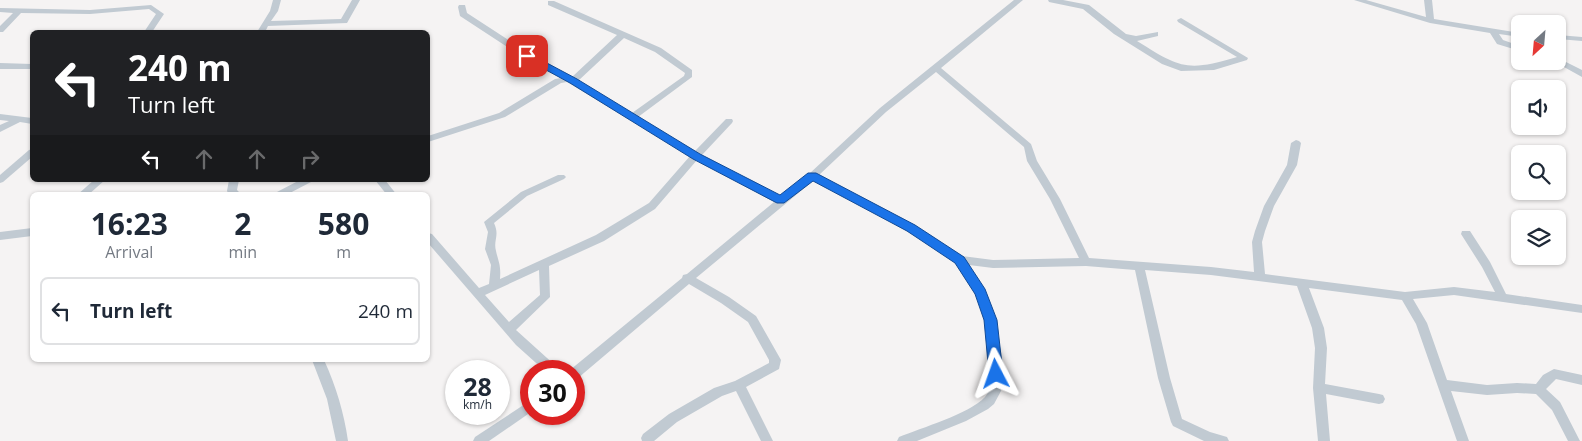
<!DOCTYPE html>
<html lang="en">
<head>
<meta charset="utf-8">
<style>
	:root { --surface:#fff; --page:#f6f6f7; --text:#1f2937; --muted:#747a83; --line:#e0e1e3 }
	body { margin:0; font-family:"Open Sans",sans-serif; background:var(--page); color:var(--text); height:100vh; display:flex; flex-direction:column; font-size:19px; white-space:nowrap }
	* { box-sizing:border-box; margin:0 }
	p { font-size:16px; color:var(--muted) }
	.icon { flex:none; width:28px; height:28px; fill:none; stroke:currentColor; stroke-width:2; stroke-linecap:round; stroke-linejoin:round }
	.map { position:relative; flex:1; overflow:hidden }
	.sheet { position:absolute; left:30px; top:192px; width:400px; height:170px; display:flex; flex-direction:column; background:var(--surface); border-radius:8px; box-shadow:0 1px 4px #0004 }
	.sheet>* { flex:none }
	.banner { position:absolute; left:30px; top:30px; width:400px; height:152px; border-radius:8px; box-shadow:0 1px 4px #0004; background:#202124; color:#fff; overflow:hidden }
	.needle { width:32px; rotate:206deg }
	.fabs { position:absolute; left:1511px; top:15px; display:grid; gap:10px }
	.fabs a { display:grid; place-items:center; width:55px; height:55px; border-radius:8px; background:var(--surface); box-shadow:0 1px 4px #0004; font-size:25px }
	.speed { position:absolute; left:445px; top:360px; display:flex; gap:10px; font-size:25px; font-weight:700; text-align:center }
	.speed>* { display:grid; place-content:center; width:65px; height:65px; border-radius:50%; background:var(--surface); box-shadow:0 1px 4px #0004; line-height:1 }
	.speed small { font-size:12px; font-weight:400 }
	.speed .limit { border:8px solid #d22; background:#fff; color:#111 }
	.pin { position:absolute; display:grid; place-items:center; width:42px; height:42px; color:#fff; margin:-21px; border-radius:10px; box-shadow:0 2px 8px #0006 }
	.me { position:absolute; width:55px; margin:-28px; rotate:356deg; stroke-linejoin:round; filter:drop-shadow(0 0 4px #0008) }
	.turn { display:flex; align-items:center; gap:18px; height:105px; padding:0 15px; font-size:22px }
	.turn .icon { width:65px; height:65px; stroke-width:2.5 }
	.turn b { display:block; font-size:35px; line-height:42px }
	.lanes { display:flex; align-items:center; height:48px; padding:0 15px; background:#0003; justify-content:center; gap:25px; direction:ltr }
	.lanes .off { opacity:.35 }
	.eta { display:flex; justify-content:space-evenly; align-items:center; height:85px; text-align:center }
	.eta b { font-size:30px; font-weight:700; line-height:35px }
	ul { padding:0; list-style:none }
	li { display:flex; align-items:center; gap:15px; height:68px; margin:0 10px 8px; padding:0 5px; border:2px solid var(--line); border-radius:8px }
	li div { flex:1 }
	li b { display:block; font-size:19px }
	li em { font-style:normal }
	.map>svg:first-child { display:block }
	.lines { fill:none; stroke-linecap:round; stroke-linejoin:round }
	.minor { fill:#c1cad2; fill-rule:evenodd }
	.route { fill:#1a73e8; stroke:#114b97 }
</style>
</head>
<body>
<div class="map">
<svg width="1582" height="441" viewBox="0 0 1582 441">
	<rect width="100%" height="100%" fill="#f5f3f3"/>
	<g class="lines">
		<g class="minor">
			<path d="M 273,0 L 281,0 L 278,11 L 271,21 L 341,19 L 352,0 L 360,0 L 347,23 L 268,26 L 265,32 L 257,32 L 270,11 Z"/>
			<path d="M 1014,0 L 1023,0 L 941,68 L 1031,144 L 1037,161 L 1060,199 L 1089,258 L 1211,267 L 1254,272 L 1252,242 L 1255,231 L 1264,206 L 1287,165 L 1291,143 L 1296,140 L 1299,141 L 1301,143 L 1297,165 L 1274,206 L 1265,231 L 1262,242 L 1265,274 L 1405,292 L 1454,287 L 1495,292 L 1482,267 L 1461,234 L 1462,231 L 1470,231 L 1490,262 L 1506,294 L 1582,305 L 1582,313 L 1454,295 L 1413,299 L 1427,323 L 1447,380 L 1487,385 L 1517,383 L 1536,384 L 1543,375 L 1554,369 L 1582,375 L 1582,385 L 1556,379 L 1546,389 L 1560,402 L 1580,441 L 1568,441 L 1552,410 L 1536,394 L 1517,393 L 1487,395 L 1451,391 L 1469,441 L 1457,441 L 1416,324 L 1402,300 L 1309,288 L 1324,328 L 1327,348 L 1325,384 L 1379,394 L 1383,395 L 1385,399 L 1383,403 L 1379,404 L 1326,394 L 1330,441 L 1318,441 L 1313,388 L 1315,348 L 1312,328 L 1297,286 L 1211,275 L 1145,270 L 1170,378 L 1182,419 L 1210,432 L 1227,437 L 1229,441 L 1204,441 L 1173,426 L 1171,422 L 1158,378 L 1135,270 L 1086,266 L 993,268 L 969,265 L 985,292 L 994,315 L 1003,363 L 1001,391 L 994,404 L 988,409 L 966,421 L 917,441 L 897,441 L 899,437 C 921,428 969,414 985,397 C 995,386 991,363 990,349 C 987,322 979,297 964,274 C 961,270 958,265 955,262 C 947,255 938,251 929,245 C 892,221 852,201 813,181 L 696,278 L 729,297 L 756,316 L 781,360 L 779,369 L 746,387 L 773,441 L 761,441 L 736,391 L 722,396 L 677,422 L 654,441 L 642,441 L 641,438 L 643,434 L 669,414 L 714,388 L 735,381 L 769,363 L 769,360 L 748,322 L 721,303 L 689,284 L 578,378 L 574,379 L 574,371 L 570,370 L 682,278 L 683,275 L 687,274 L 774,202 L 697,160 L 655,209 L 604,241 L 549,266 L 550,297 L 516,330 L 557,367 L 559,371 L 545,371 L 516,345 L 428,243 L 428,233 L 432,234 L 479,288 L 489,284 L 491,265 L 485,249 L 488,232 L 484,222 L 521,192 L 558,175 L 564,175 L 566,177 L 564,179 L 527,196 L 494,223 C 500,236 493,240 496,251 C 499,264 501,265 500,279 L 596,235 L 649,203 L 690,156 L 567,82 L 561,83 L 505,117 L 428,142 L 428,136 L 499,113 L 555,79 L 561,78 L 524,58 L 460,16 L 458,7 L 459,5 L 465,5 L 467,13 L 530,54 L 572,77 L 617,35 L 548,5 L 548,1 L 554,1 L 661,48 L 692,70 L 692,77 L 638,117 L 695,151 L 726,119 L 732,119 L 733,121 L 732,123 L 702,155 L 780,197 L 809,174 L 880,108 ZM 624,38 L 655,52 L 685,73 L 684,76 L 632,113 L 578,81 ZM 936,72 L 1024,147 L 1027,161 L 1050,199 L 1079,258 L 993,260 L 962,256 L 915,225 L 819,175 L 886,112 ZM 539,270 L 540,295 L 509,322 L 485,295 Z"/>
			<path d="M 1048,0 L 1063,0 L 1089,5 L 1126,34 L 1136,36 L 1158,32 L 1158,36 L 1137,41 C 1180,68 1187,72 1237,57 L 1178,22 L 1177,20 L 1181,18 L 1248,58 L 1247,60 L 1214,70 L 1181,71 L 1162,64 L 1114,34 L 1083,9 L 1049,2 Z"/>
			<path d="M 1354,0 L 1366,0 L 1426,17 L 1424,0 L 1432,0 L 1434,19 L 1520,33 L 1520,37 L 1499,34 L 1503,40 L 1520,46 L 1520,51 L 1497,44 L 1490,33 L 1430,23 Z"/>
			<path d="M 151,5 L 164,14 L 152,32 L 144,32 L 156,14 L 149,9 L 90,14 L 21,13 L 3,32 L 0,32 L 0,26 L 13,13 L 0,12 L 0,8 L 90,10 Z"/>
			<path d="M 1558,35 L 1582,37 L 1582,41 L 1558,39 Z"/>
			<path d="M 1558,58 L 1582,70 L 1582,77 L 1555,62 L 1558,61 Z"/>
			<path d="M 0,63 L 32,64 L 32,69 L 0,69 Z"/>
			<path d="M 0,114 L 32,118 L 32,124 L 20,122 L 0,132 L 0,125 L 9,121 L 0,120 Z"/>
			<path d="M 32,149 L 32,157 L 3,182 L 0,183 L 0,175 L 29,150 Z"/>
			<path d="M 94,180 L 105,180 L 88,195 L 77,195 Z"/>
			<path d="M 229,180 L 239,180 L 237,190 L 242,195 C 236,195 230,197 227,191 Z"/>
			<path d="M 300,180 L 313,180 L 311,182 L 286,195 L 273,195 L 275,193 Z"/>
			<path d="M 375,180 L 385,180 L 397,195 L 387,195 Z"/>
			<path d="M 32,228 L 32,236 L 0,240 L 0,232 Z"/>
			<path d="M 312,360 L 324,360 C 336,386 344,413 348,441 L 336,441 L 327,399 Z"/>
			<path d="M 531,400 L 531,412 L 489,441 L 473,441 L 475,437 Z"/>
		</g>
	</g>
	<path class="route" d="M 524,54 L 530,54 L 577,79 L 700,154 L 780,195 L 808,173 L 816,173 L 915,225 L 964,257 L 985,289 L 997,320 L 1003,374 L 1001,378 L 991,378 L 989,374 L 984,320 L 975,294 L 955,263 L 907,231 L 813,181 L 784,203 L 777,203 L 693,159 L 570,83 L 524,58 Z"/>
</svg>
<div class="fabs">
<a><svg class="needle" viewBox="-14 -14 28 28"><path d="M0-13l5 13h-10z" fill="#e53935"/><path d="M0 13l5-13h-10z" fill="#747a83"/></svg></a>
<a><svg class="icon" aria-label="sound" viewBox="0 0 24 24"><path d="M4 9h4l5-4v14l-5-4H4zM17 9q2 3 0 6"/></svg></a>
<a><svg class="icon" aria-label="search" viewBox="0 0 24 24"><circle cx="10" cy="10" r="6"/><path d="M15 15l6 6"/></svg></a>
<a><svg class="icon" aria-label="layers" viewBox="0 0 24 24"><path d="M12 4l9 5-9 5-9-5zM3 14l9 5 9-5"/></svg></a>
</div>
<div class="speed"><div>28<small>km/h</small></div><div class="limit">30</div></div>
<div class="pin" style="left:527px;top:56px;background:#d93025"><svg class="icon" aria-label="arrive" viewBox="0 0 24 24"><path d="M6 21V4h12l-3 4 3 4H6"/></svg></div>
<svg class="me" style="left:996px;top:374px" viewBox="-20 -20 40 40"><path d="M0-17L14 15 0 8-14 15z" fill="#1a73e8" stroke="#fff" stroke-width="4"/></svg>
<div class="banner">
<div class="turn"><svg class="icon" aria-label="left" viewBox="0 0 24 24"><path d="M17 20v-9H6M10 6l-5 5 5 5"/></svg><div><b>240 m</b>Turn left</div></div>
<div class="lanes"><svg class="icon" aria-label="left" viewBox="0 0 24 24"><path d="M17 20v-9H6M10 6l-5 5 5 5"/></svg><svg class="icon off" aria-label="ahead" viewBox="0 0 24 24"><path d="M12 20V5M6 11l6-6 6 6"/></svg><svg class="icon off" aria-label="ahead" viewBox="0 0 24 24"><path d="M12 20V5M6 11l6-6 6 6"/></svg><svg class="icon off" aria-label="right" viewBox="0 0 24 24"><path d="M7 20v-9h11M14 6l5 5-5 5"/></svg></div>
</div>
<section class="sheet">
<div class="eta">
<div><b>16:23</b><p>Arrival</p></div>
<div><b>2</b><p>min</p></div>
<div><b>580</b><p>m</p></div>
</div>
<ul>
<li><svg class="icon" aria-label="left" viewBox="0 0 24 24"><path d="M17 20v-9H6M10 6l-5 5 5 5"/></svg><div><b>Turn left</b></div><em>240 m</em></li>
</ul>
</section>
</div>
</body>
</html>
